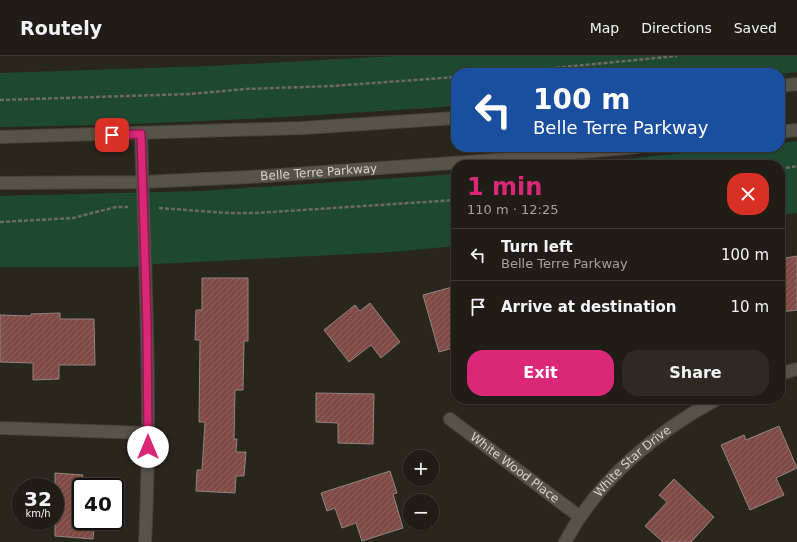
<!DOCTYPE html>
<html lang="en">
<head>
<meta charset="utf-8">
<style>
	:root { --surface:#1f1d16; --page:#2c2a23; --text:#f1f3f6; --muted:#a1a2a1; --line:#3c3b35; --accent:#db2777 }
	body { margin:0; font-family:"DejaVu Sans",sans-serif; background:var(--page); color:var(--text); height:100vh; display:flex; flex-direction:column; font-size:15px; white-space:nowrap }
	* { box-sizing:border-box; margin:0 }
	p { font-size:13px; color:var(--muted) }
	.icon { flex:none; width:22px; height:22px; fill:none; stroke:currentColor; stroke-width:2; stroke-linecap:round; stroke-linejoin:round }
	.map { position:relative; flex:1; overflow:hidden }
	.panel { position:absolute; left:451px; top:104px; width:334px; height:244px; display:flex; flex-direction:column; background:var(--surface); border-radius:16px; box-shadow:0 1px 3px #0004,0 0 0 1px var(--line) }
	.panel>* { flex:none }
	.hud { position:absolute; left:451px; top:12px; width:334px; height:84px; border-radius:16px; box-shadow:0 1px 3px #0004,0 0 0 1px var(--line); background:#1a4fa0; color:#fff; overflow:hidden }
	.buttons { position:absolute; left:403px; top:394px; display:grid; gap:8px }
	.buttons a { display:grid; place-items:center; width:36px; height:36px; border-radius:50%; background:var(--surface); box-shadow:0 1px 3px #0004,0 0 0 1px var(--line); font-size:20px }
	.speed { position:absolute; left:12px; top:422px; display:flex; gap:8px; font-size:20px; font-weight:700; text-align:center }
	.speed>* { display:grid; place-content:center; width:52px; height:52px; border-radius:50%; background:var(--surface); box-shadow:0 1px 3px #0004,0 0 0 1px var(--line); line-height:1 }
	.speed small { font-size:10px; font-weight:400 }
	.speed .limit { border:2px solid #111; border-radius:6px; background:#fff; color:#111 }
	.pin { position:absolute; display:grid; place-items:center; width:34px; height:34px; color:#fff; margin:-17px; border-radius:8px; box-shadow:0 2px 6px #0006 }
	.me { position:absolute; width:44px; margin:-22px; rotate:0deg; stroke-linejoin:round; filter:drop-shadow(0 0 3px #0008) }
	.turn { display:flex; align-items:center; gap:14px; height:84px; padding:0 16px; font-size:18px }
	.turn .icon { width:52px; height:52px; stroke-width:2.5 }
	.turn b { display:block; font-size:28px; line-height:34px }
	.round { display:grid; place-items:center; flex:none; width:42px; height:42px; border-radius:16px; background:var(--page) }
	.overview { display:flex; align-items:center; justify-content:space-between; height:68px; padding:0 16px }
	h1 { font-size:24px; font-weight:700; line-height:30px; color:var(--accent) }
	.cta { display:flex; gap:8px; margin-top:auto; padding:8px 16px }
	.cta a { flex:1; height:46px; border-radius:16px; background:var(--accent); color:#fff; font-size:16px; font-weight:700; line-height:46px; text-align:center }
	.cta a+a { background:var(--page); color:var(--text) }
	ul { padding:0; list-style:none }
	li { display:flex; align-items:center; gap:12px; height:52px; padding:0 16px; border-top:1px solid var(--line) }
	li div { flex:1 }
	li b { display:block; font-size:15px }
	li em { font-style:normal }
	header { display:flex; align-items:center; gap:24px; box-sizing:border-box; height:56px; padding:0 20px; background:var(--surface); border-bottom:1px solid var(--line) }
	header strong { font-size:19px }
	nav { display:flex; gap:22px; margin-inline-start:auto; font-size:14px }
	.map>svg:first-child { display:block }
	.green { fill:#1f4831 }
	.building { fill:url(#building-hatch); stroke:#928481 }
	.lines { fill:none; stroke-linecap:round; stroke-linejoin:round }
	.minor-casing { stroke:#45433a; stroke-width:14 }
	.tertiary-casing { stroke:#45433a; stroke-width:14 }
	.secondary-casing { stroke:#45433a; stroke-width:14 }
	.path { stroke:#6c6a62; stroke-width:2.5; stroke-dasharray:4 2; stroke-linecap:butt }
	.minor { stroke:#565449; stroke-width:12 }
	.tertiary { stroke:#565449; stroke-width:12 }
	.secondary { stroke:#565449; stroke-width:12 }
	.route-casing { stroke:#8e194d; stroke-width:10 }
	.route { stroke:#db2777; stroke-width:7 }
	.labels { text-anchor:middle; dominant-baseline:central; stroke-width:4; stroke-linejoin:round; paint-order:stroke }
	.street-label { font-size:12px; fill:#d5d3cd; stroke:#201d14 }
</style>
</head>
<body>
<header>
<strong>Routely</strong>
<nav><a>Map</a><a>Directions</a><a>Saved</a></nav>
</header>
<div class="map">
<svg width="797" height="486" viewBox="0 0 797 486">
	<defs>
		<pattern id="building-hatch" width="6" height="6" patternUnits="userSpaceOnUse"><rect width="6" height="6" fill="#7f4b44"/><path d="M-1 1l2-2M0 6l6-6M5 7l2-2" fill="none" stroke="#90645e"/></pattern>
	</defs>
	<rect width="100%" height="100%" fill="#29271d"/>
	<g class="green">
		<path d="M 395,0 L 797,0 L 797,16 L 780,18 L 456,17 L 456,50 C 304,61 152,69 0,71 L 0,17 L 211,10 Z"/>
		<path d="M 797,85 L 797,157 L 780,159 L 780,109 L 568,109 L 743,91 L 780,91 L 780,87 Z"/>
		<path d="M 456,118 L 456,190 L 392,196 L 157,208 L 132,211 L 0,211 L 0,140 L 200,135 Z"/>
	</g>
	<g class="building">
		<path d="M 797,200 L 797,254 L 780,256 L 780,203 Z"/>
		<path d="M 202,222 L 248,222 L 248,285 L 244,285 L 243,334 L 235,334 L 234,383 L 237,383 L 236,396 L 246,396 L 244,420 L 236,420 L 235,437 L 196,435 L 197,414 L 202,414 L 205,366 L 199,366 L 200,284 L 195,284 L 196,254 L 202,254 Z"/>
		<path d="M 456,230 L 456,291 L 439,296 L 423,239 Z"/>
		<path d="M 370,247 L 400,286 L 381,302 L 371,289 L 349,306 L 324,274 L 355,249 L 360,255 Z"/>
		<path d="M 60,257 L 60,263 L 94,263 L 95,309 L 59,309 L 59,323 L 33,324 L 33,307 L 0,306 L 0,259 L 31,260 L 31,258 Z"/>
		<path d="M 316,337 L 374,338 L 373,388 L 338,387 L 338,367 L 316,366 Z"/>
		<path d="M 779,370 L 797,412 L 776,422 L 784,439 L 750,454 L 721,389 L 744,379 L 746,384 Z"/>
		<path d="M 390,415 L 397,437 L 393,438 L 403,472 L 362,485 L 356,467 L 342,472 L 335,452 L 327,455 L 321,437 Z"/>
		<path d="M 55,417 L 83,419 L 81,431 L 81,465 L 95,465 L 93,483 L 55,480 Z"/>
		<path d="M 674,423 L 714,461 L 691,486 L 663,486 L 645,470 L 667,446 L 659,439 Z"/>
	</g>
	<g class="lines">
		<g class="minor-casing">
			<g id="minor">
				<path d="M 780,318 L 797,313"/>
				<path id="s1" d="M 450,363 L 580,461"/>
				<path d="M 0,372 L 148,377"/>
				<path id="s2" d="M 565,486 C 598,424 656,376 717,343"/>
			</g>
		</g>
		<g class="tertiary-casing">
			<path id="tertiary" d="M 141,78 C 145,214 152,350 145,486"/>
		</g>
		<g class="secondary-casing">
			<g id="secondary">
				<path d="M 780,30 L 797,28"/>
				<path d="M 780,76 L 797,74"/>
				<path d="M 0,81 L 302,72 L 456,62"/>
				<path id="s3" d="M 0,127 L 143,126 L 249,121 L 482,105 L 637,91"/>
			</g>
		</g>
		<g class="path">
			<path d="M 502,17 L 677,0"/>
			<path d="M 0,44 L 190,38 L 246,33 L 332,30 L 456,21"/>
			<path d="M 780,113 L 797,110"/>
			<path d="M 159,152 L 228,157 L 256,157 L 456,144"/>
			<path d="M 0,166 L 73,162 L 116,151 L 128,151"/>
		</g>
		<use href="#minor" class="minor"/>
		<use href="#tertiary" class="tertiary"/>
		<use href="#secondary" class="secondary"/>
	</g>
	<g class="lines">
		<g class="route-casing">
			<path id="route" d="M 112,79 L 141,78 L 147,269 L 148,391"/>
		</g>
		<use href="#route" class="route"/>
	</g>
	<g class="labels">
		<g class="street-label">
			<text stroke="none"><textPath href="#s3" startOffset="319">Belle Terre Parkway</textPath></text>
			<text stroke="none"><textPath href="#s2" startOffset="106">White Star Drive</textPath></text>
			<text stroke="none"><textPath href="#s1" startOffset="81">White Wood Place</textPath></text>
		</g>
	</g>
</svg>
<div class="buttons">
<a>+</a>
<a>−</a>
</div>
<div class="speed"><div>32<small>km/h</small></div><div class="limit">40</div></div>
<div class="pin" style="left:112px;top:79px;background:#d93025"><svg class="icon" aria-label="arrive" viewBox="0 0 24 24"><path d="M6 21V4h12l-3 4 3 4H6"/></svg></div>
<svg class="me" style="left:148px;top:391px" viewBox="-20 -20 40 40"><circle r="19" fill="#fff"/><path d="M0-13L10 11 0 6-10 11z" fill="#db2777"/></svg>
<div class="hud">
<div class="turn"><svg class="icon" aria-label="left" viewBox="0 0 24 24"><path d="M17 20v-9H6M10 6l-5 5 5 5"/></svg><div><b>100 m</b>Belle Terre Parkway</div></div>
</div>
<section class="panel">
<div class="overview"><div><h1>1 min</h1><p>110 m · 12:25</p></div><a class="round" style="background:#d93025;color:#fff"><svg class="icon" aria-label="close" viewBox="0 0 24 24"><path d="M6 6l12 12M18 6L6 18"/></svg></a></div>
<ul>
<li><svg class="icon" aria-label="left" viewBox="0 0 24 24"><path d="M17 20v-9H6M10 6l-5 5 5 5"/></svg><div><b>Turn left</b><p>Belle Terre Parkway</p></div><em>100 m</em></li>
<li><svg class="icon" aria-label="arrive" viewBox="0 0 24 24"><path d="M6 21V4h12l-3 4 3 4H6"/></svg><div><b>Arrive at destination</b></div><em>10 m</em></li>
</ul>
<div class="cta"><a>Exit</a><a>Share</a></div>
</section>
</div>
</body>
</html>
